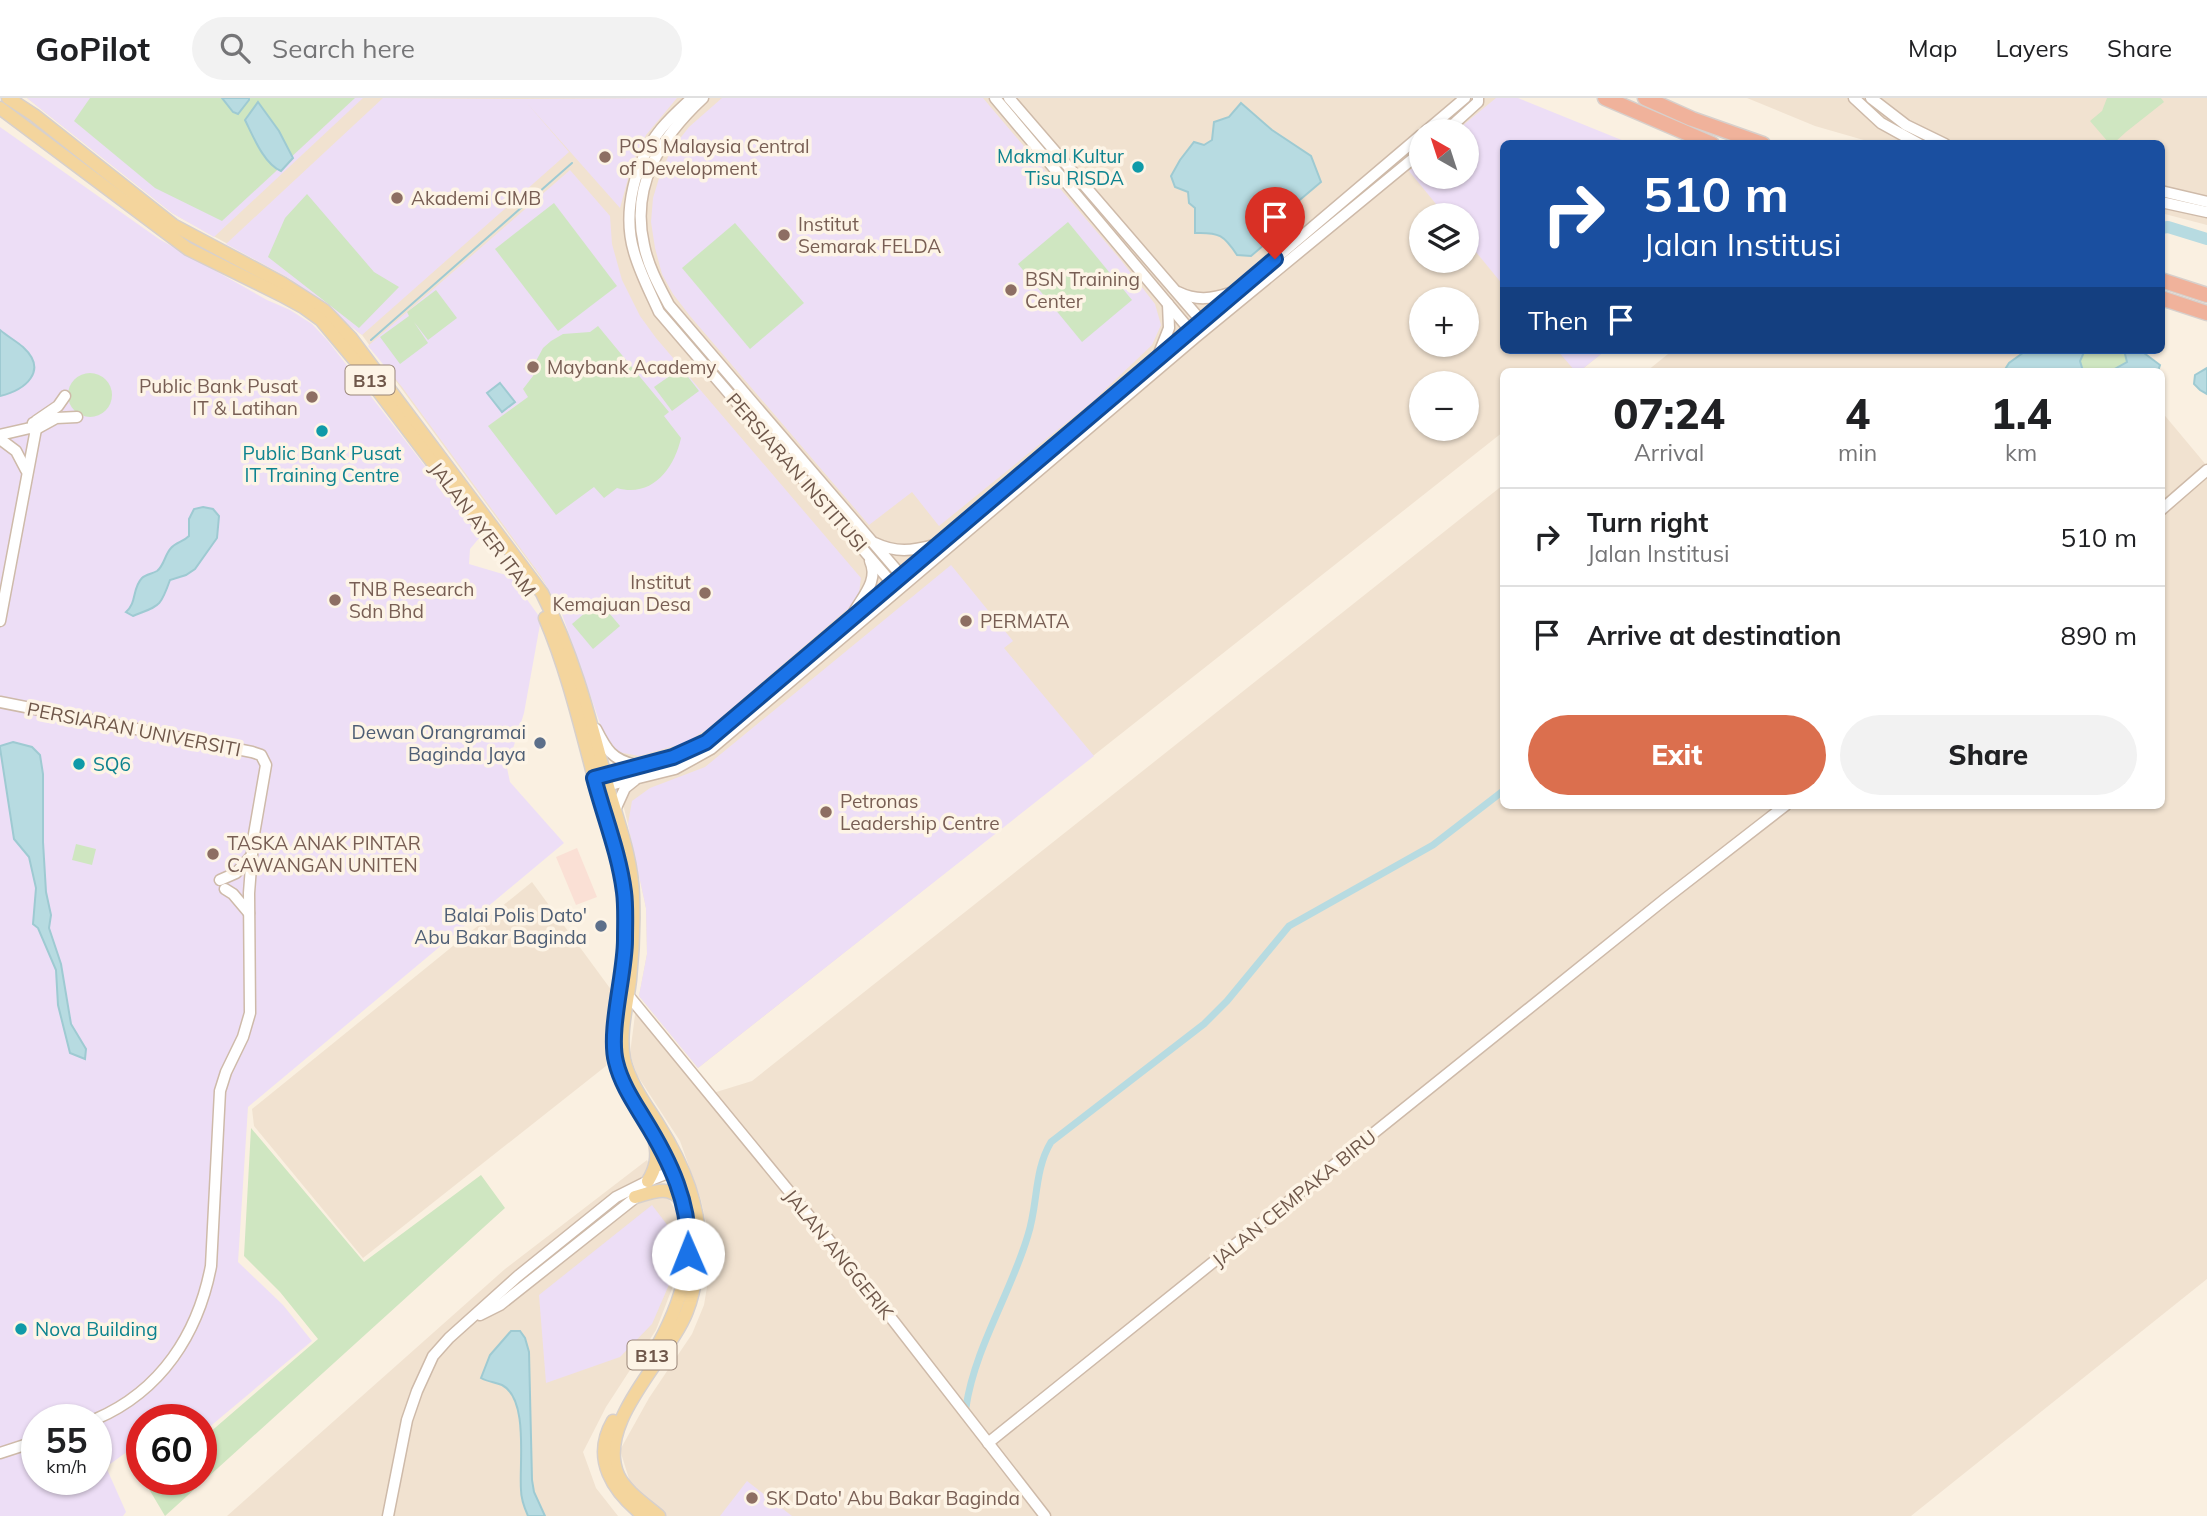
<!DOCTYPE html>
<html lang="en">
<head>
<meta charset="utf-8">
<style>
	:root { --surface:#fff; --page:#f2f2f2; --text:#202124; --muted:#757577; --line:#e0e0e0; --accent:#db6f4e }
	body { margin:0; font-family:Mulish,sans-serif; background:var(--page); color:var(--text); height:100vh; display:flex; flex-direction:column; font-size:26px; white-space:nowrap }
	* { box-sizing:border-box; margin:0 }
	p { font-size:23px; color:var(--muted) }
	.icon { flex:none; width:38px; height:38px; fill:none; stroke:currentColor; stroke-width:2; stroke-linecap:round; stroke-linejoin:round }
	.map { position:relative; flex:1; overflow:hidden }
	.side { position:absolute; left:1500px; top:270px; width:665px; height:441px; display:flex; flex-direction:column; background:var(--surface); border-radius:10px; box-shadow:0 2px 5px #0004 }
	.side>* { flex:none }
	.banner { position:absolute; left:1500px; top:42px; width:665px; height:214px; border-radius:10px; box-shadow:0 2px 5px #0004; background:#1a4fa0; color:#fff; overflow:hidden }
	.needle { width:46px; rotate:321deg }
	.fabs { position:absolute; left:1409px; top:21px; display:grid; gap:14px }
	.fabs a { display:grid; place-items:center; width:70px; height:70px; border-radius:50%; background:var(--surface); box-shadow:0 2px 5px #0004; font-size:35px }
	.speed { position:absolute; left:21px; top:1306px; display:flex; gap:14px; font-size:35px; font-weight:700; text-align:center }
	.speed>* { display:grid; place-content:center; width:91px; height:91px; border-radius:50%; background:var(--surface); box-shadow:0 2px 5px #0004; line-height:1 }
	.speed small { font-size:18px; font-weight:400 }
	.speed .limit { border:10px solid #d22; background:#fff; color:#111 }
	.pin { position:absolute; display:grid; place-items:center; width:60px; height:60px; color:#fff; margin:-72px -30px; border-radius:50% 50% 50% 0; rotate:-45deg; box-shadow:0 0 7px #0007 }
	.pin .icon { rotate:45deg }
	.me { position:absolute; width:77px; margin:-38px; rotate:359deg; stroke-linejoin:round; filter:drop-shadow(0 0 5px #0008) }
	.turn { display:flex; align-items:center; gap:24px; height:147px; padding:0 28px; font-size:32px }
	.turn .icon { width:91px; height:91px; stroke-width:2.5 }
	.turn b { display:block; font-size:49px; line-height:60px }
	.then { display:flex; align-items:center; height:66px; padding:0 28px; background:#0003; gap:14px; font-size:26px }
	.eta { display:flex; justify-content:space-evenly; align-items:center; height:119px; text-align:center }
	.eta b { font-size:42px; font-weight:800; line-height:49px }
	.cta { display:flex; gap:14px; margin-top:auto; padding:14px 28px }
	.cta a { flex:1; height:80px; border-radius:42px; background:var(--accent); color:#fff; font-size:28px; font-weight:800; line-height:80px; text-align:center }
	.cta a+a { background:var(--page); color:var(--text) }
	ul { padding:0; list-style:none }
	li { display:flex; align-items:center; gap:21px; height:98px; padding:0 28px; border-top:2px solid var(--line) }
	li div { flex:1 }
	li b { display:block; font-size:26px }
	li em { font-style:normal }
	header { display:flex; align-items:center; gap:42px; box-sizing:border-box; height:98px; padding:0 35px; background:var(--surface); border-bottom:2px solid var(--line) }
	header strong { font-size:33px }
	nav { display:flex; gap:38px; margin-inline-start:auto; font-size:24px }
	.search { width:490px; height:63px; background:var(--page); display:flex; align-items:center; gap:18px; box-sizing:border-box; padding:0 24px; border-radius:38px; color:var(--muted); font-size:26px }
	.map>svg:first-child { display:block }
	.residential { fill:#f1e2d0; fill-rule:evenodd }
	.commercial { fill:#fae0d5 }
	.education { fill:#eddef6; fill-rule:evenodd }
	.green { fill:#cfe6c1 }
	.water { fill:#b7dbe1; stroke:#9ecad2; stroke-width:2 }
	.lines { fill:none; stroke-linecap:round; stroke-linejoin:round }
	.stream { stroke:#9ecad2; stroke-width:2 }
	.canal { stroke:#b7dbe1; stroke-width:7 }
	.river { stroke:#b7dbe1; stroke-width:12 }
	.secondary-casing { stroke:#cebaa9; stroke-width:13 }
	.primary-casing { stroke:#d7d0cc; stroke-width:15 }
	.highway-casing { stroke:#d7d0cc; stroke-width:17 }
	.secondary { stroke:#fff; stroke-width:10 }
	.primary { stroke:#f4d59d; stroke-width:12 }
	.highway { stroke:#f0b29b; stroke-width:14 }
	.route-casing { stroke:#114b97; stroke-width:18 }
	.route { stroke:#1a73e8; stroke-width:12 }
	.education-dot { fill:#8d6e63; stroke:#fdf4e6; stroke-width:2.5 }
	.culture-dot { fill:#0f9aa8; stroke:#fdf4e6; stroke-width:2.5 }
	.service-dot { fill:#5c6f8a; stroke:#fdf4e6; stroke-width:2.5 }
	.labels { text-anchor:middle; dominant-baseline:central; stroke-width:7; stroke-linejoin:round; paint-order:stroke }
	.shield { fill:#fdf4e6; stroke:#9a8679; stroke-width:2 }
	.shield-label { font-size:18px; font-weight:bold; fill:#6f574a }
	.education-label { font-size:19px; fill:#785e54; stroke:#fdf4e6; text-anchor:start }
	.culture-label { font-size:19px; fill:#0d838f; stroke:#fdf4e6; text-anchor:start }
	.street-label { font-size:19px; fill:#6f574a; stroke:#fdf4e6 }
	.service-label { font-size:19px; fill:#4e5e75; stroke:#fdf4e6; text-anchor:end }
</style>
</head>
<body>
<header>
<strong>GoPilot</strong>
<div class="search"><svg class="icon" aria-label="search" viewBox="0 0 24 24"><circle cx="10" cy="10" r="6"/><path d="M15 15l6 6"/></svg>Search here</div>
<nav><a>Map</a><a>Layers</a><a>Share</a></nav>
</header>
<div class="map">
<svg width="2207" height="1418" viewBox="0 0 2207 1418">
	<rect width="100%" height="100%" fill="#faf0e1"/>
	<g class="residential">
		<path d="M 27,0 L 1517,0 L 1503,46 L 1503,252 L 1606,252 L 1580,273 L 1503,273 L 1503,334 L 698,970 L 639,898 L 647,856 L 646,810 L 628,726 L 605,636 L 569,530 L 552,495 L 362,237 L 289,180 L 172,115 ZM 1421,33 L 1466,33 L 1466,79 L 1421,79 ZM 1421,117 L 1466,117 L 1466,163 L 1421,163 ZM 1421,201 L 1466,201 L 1466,247 L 1421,247 ZM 1421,285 L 1466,285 L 1466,331 L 1421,331 Z"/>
		<path d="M 1747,0 L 2207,0 L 2207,127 L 2161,115 L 2161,46 L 1874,45 L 1815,28 Z"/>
		<path d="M 1673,252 L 2112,252 L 2129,273 L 1647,273 Z"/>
		<path d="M 2161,313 L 2207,368 L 2207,1181 L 1911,1418 L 652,1418 L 638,1394 L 630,1384 L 620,1352 L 649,1300 L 692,1236 L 704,1207 L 708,1183 L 710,1143 L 701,1102 L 680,1043 L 637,977 L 630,956 L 637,901 L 713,995 L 752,983 L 1503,387 L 1503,707 L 2161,707 Z"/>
		<path d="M 532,784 L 612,893 L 606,968 L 363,1160 L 254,1028 L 252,1011 Z"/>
		<path d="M 647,1062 L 679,1119 L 683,1142 L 673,1188 L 656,1232 L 606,1309 L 583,1354 L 596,1390 L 618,1418 L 227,1418 L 505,1171 Z"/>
	</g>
	<path class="commercial" d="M 577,750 L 597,799 L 576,807 L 556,759 Z"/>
	<g class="education">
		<path d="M 27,0 L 363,0 L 214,139 L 172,115 Z"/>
		<path d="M 383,0 L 523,1 L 677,0 L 646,37 L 632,66 L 620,110 L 526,4 L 569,54 L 362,237 L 289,180 L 226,146 Z"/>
		<path d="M 722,0 L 983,0 L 1120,161 L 1155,206 L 1161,227 L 1152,247 L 1093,303 L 939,428 L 912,394 L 869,427 L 690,218 L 673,196 L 662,176 L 655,150 L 651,124 L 653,100 L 660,77 L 671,52 L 689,29 Z"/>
		<path d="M 1496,0 L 1518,0 L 1629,45 L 1503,46 L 1503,187 L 1467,143 L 1466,117 L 1445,117 L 1409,73 L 1421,63 L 1421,79 L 1466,79 L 1466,33 L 1456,33 Z"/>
		<path d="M 0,29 L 159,141 L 267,202 L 290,212 L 312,226 L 328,243 L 480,439 L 470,451 L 469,466 L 506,477 L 513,482 L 541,521 L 524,615 L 507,670 L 510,684 L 564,745 L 248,1009 L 238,1164 L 283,1207 L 312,1243 L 201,1336 L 201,1321 L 179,1321 L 176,1318 L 171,1321 L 142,1321 L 142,1343 L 106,1369 L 126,1414 L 123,1418 L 0,1418 ZM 37,1321 L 96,1321 L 96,1381 L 37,1381 Z"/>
		<path d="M 570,72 L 610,118 L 612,146 L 622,182 L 640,218 L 656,240 L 861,480 L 858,502 L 706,632 L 685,645 L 639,658 L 618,654 L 604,637 L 562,516 L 541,478 L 402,289 L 368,248 Z"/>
		<path d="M 1557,252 L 1606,252 L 1580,273 L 1575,273 Z"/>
		<path d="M 951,467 L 1013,543 L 1004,550 L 1094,658 L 698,970 L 639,898 L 647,856 L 646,810 L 628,726 L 632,703 L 650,690 L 705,669 Z"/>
		<path d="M 652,1107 L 678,1141 L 671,1182 L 652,1226 L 620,1259 L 546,1285 L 539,1197 Z"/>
		<path d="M 747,1383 L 792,1418 L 720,1418 Z"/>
	</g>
	<g class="green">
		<path d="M 90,0 L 355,0 L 222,123 L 155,90 L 74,23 Z"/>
		<path d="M 2107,0 L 2161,0 L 2164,4 L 2126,34 L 2114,45 L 2109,45 L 2090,23 L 2102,13 Z"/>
		<path d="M 307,96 L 374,174 L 399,189 L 359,230 L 268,159 L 285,120 Z"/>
		<path d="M 554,105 L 617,188 L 558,233 L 495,151 Z"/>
		<path d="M 1068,124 L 1132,202 L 1082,244 L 1018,166 Z"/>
		<path d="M 735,125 L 804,205 L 750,251 L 682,170 Z"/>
		<path d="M 436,192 L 457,220 L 428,242 L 414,224 L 428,245 L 400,266 L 380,239 L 409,218 L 407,214 Z"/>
		<path d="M 598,228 L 669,314 L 664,318 L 681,340 C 674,371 652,400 617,390 L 604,400 L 594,389 L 556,417 L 488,328 L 528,299 L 523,291 L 533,278 L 536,263 L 543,250 L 551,243 L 563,236 L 590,234 Z"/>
		<path d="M 2085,252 L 2124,252 L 2128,264 C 2114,275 2100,273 2083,273 L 2080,263 Z"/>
		<path d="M 681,270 L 699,293 L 672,313 L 654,289 Z"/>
		<circle cx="90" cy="297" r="22"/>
		<path d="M 599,503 L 620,528 L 593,551 L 572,526 Z"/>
		<path d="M 76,746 L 96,751 L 92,767 L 72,762 Z"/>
		<path d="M 251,1030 L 364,1164 L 481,1077 L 505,1110 L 165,1418 L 143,1381 L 201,1381 L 201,1342 L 318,1241 L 280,1194 L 244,1158 Z"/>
	</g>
	<g class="water">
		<path d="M 222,0 L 249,0 L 249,2 L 238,16 L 233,14 Z"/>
		<path d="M 258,4 L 279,33 L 293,60 L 281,73 C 264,66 253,38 245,22 Z"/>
		<path d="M 1241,5 L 1272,32 L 1311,58 L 1321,84 L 1295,106 L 1300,116 L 1251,158 L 1237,157 C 1224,137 1219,134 1195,135 L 1195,110 L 1189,105 L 1188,94 L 1175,89 L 1171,78 L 1180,62 L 1194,44 L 1204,47 L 1212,42 L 1214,24 L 1229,19 Z"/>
		<path d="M 0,232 C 7,238 16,243 23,249 C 49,273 25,292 0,298 Z"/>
		<path d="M 2027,252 L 2085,252 L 2080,263 L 2083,273 L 2004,273 L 2009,265 Z"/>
		<path d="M 2124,252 L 2140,252 L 2160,267 L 2158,273 L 2111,273 L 2127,264 Z"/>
		<path d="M 2207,270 L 2207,296 L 2200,292 L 2194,286 L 2195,277 Z"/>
		<path d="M 500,285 L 515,304 L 502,314 L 487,295 Z"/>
		<path d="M 203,409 L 213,411 L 219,418 L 217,440 L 195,471 L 186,477 L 170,482 C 160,510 160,507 133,518 L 126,514 C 137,505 132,490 142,480 C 146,476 152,476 157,473 C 164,468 165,456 171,450 C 176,444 183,444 189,438 L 189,421 L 194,411 Z"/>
		<path d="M 13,644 L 32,649 L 40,657 L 43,676 L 43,744 L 46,794 L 51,817 L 49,830 L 61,866 L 71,926 L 86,951 L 85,961 L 70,955 L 58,907 L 56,872 L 38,830 L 33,826 L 36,790 L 29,759 L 14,741 L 0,650 L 0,648 Z"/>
		<path d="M 511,1233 L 520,1233 L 525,1240 L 529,1254 L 532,1382 L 534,1394 L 545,1418 L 528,1418 C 524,1409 521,1401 521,1392 C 519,1366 529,1301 502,1287 C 495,1284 488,1284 481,1280 L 490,1257 Z"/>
	</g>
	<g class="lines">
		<path class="stream" d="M 371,242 L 572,65"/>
		<path class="canal" d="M 966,1309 C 975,1249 1011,1195 1028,1137 C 1038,1106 1034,1072 1051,1044 L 1204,926 L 1227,903 L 1289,828 L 1433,747 L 1503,693"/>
		<path class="river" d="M 2161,130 L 2168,129 L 2207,141"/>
		<g class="secondary-casing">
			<g id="secondary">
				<path d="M 692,0 C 681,10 670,20 661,31 C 635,63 622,114 634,154 C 640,175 650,194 659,214 L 897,491"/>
				<path d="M 703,0 C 661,39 630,87 644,147 C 648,168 659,188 669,207 L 906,483"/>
				<path d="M 995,0 L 1194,237"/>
				<path d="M 1009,0 L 1204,226"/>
				<path d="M 1854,0 L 1881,25 L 1919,46"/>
				<path d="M 1871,0 L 1906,27 L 1945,46"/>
				<path d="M 1426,33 L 1465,0"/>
				<path d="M 1446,33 L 1478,4 L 1478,0"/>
				<path d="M 2161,93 L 2207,104"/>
				<path d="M 2161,104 L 2207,114"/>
				<path d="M 1178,194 C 1196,203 1212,201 1230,195"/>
				<path d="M 1158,258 L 1169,230 L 1168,206"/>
				<path d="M 36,323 L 58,308 L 65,298"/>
				<path d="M 0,337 L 30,330 L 36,331 L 56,320 L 77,319"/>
				<path d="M 0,341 L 16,353 L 26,372"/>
				<path d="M 2161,412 L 2207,372"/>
				<path d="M 875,445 C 896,455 912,453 934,447"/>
				<path d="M 854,514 C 863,498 879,482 870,463"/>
				<path d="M 0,523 L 36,331 L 33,325"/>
				<path d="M 0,604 L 252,654 L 261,657 L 266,667 L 253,742 L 249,795 L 250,915 L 243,939 L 226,974 L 220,993 L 211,1168 C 198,1236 161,1293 96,1321"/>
				<path d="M 596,631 C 606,651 612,662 636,667"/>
				<path d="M 597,679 L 673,659 L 706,644 L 1421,37"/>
				<path d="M 602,689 L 675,671 L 711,651 L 1196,239 L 1421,54"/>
				<path d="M 615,712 L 625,690 L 635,682"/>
				<path d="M 220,782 L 236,775 L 252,757"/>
				<path d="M 225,791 L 233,796 L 249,815"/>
				<path d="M 628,897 L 857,1176 L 1045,1418"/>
				<path d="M 480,1217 L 500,1207 L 640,1096"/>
				<path d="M 988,1345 L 1665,801 L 1786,707"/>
				<path d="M 0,1355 L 37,1343"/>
				<path d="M 388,1418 L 407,1322 L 417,1293 L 433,1258 L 449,1240 L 518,1178 L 616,1099 L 648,1083 L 673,1073 L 681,1073"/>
			</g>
		</g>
		<g class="primary-casing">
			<g id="primary">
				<path d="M 8,0 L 34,17 L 173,127 L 282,185 L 324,212 L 351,240 L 542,495 C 574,558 589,618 607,685 C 617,722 632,759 633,798 C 634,826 633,854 630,882 C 627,908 619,936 624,961 C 629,984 646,1007 658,1026 C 682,1064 702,1110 699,1156 C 697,1174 694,1196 687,1213 C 669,1260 595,1324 618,1377 C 626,1394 645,1406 659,1418"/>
				<path d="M 0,10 L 188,151 L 281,197 L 303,209 L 321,222 L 357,265 L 489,439"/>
				<path d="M 545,520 C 568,574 581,631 596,687 C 606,723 620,758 624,795 C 627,833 622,870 618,907 C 616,922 613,939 614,954 C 616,982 636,1008 650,1030 C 701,1113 701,1176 651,1259"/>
				<path d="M 648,1083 C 656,1070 658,1059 655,1044"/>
				<path d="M 635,1099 C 653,1094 669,1086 682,1103"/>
				<path d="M 613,1323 C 591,1361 613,1394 644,1418"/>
			</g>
		</g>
		<g class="highway-casing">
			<g id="highway">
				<path d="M 1605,0 L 1712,46"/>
				<path d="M 1645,0 L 1692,21 L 1763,46"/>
				<path d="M 2161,182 L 2207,197"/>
				<path d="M 2161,200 L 2207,215"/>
			</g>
		</g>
		<use href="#secondary" class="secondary"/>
		<use href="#primary" class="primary"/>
		<use href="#highway" class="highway"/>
	</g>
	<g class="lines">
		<g class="route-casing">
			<path id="route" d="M 688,1156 C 691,1106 670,1063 644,1021 C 633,1003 621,985 616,964 C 608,933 625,876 625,842 C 625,826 626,809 624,794 C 619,755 604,718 594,680 L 673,659 L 706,644 L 1275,161"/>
		</g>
		<use href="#route" class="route"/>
	</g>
	<g class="education-dot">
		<circle cx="605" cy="59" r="7"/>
		<circle cx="397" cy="100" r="7"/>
		<circle cx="784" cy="137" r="7"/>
		<circle cx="1011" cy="192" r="7"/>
		<circle cx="533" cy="269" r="7"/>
		<circle cx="312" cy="299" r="7"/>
		<circle cx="705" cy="495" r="7"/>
		<circle cx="335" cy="502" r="7"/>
		<circle cx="966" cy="523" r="7"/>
		<circle cx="826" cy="714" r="7"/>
		<circle cx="213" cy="756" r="7"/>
		<circle cx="752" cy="1400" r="7"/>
	</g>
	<g class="culture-dot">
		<circle cx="1138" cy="69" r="7"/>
		<circle cx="322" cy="333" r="7"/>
		<circle cx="79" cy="666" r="7"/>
		<circle cx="21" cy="1231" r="7"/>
	</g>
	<g class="service-dot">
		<circle cx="540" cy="645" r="7"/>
		<circle cx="601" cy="828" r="7"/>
	</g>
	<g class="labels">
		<g class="shield">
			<rect x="345.5" y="267.5" width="49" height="29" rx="5"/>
			<rect x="627.5" y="1242.5" width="49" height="29" rx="5"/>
		</g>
		<g class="shield-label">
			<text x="370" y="282">B13</text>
			<text x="652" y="1257">B13</text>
		</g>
		<g class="education-label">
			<text x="619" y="48">POS Malaysia Central<tspan x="619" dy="22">of Development</tspan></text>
			<text x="411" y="100">Akademi CIMB</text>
			<text x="798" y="126">Institut<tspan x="798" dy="22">Semarak FELDA</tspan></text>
			<text x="1025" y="181">BSN Training<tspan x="1025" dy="22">Center</tspan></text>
			<text x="547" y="269">Maybank Academy</text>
			<text x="298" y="288" text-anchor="end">Public Bank Pusat<tspan x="298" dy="22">IT &amp; Latihan</tspan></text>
			<text x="691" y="484" text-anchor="end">Institut<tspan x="691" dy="22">Kemajuan Desa</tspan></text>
			<text x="349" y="491">TNB Research<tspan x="349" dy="22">Sdn Bhd</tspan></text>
			<text x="980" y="523">PERMATA</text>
			<text x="840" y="703">Petronas<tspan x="840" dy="22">Leadership Centre</tspan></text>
			<text x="227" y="745">TASKA ANAK PINTAR<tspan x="227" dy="22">CAWANGAN UNITEN</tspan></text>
			<text x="766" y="1400">SK Dato' Abu Bakar Baginda</text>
		</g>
		<g class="culture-label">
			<text x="1124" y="58" text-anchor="end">Makmal Kultur<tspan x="1124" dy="22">Tisu RISDA</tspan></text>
			<text x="322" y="355" text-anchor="middle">Public Bank Pusat<tspan x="322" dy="22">IT Training Centre</tspan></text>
			<text x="93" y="666">SQ6</text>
			<text x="35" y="1231">Nova Building</text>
		</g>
		<g class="street-label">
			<text transform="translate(797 374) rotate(49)">PERSIARAN INSTITUSI</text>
			<text transform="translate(483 431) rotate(53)">JALAN AYER ITAM</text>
			<text transform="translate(134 631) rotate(11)">PERSIARAN UNIVERSITI</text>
			<text transform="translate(1294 1100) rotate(-39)">JALAN CEMPAKA BIRU</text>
			<text transform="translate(839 1156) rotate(51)">JALAN ANGGERIK</text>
		</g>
		<g class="service-label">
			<text x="526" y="634">Dewan Orangramai<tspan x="526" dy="22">Baginda Jaya</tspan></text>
			<text x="587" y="817">Balai Polis Dato'<tspan x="587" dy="22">Abu Bakar Baginda</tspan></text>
		</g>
	</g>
</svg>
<div class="fabs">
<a><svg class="needle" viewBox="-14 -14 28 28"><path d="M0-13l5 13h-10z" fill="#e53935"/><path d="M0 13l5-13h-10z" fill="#757577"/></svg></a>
<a><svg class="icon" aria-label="layers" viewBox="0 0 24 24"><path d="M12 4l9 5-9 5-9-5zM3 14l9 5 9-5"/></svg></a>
<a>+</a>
<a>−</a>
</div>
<div class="speed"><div>55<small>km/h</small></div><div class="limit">60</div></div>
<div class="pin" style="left:1275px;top:161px;background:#d93025"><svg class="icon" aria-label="arrive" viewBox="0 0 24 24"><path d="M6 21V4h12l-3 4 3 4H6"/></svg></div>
<svg class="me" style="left:688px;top:1156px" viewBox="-20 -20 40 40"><circle r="19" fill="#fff"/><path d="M0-13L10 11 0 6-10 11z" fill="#1a73e8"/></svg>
<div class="banner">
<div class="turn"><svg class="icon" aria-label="right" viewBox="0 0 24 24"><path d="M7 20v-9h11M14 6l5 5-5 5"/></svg><div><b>510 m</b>Jalan Institusi</div></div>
<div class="then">Then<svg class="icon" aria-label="arrive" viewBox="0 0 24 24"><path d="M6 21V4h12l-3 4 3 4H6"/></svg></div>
</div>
<section class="side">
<div class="eta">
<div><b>07:24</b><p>Arrival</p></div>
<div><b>4</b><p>min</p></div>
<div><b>1.4</b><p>km</p></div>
</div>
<ul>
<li><svg class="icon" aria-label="right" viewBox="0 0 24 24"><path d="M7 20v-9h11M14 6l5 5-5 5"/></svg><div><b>Turn right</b><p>Jalan Institusi</p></div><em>510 m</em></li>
<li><svg class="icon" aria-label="arrive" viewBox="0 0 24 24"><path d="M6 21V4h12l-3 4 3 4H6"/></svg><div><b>Arrive at destination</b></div><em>890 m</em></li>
</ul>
<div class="cta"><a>Exit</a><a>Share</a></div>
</section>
</div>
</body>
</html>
